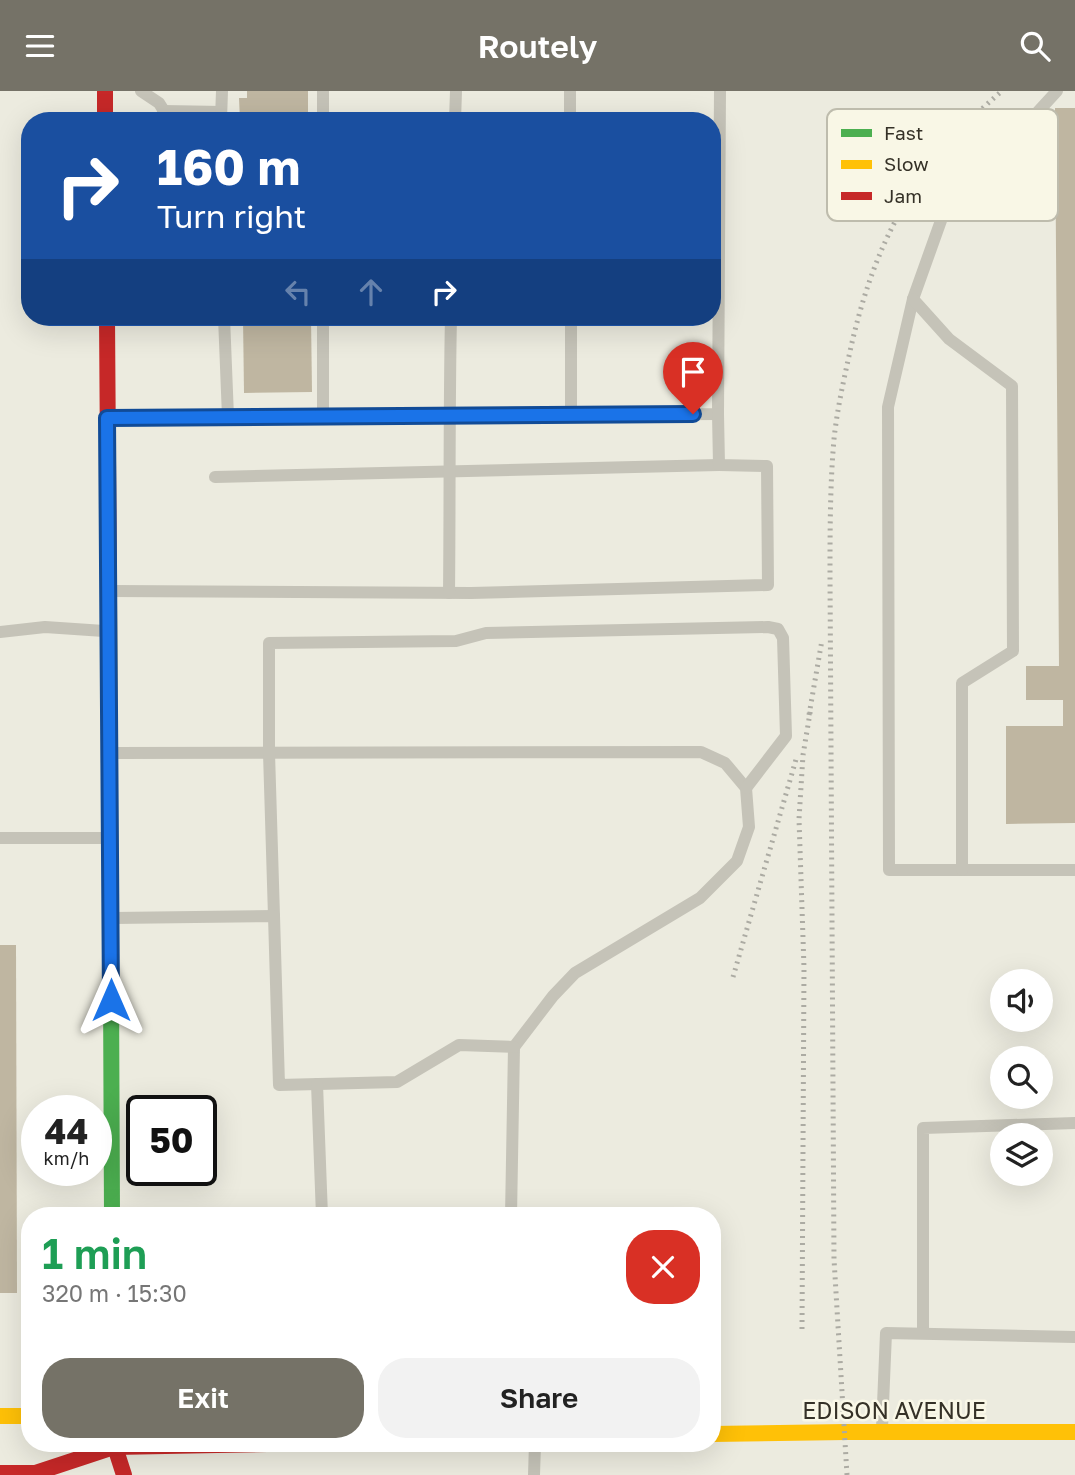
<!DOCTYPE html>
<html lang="en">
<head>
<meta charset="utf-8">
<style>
	:root { --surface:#fff; --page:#f2f2f2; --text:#222; --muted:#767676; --accent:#757267 }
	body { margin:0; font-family:"Golos Text",sans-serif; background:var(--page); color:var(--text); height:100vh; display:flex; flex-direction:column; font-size:26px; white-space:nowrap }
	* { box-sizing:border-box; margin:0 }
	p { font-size:23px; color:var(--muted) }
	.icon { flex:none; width:38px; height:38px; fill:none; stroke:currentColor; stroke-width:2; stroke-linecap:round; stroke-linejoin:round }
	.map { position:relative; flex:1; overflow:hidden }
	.side { position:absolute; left:21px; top:1116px; width:700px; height:245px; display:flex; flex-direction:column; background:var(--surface); border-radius:28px; box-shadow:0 7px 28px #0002 }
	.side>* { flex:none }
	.banner { position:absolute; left:21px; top:21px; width:700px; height:214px; border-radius:28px; box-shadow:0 7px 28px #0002; background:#1a4fa0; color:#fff; overflow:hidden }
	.buttons { position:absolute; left:990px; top:878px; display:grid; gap:14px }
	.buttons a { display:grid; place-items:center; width:63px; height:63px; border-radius:50%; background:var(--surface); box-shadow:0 7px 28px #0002; font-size:35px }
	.speed { position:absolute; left:21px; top:1004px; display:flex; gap:14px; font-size:35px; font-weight:700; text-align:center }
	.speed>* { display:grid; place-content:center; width:91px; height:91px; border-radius:50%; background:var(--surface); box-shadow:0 7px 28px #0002; line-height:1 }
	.speed small { font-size:18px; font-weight:400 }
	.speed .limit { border:4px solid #111; border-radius:10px; background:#fff; color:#111 }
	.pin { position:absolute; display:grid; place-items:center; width:60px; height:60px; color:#fff; margin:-72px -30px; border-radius:50% 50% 50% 0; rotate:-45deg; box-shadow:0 0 7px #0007 }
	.pin .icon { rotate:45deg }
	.me { position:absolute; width:77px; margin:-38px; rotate:0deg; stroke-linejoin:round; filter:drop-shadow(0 0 5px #0008) }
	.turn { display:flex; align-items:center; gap:24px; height:147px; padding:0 21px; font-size:32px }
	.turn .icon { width:91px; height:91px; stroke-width:2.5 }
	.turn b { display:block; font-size:49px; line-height:60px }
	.lanes { display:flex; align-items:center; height:66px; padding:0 21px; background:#0003; justify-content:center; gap:35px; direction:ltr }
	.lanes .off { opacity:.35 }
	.round { display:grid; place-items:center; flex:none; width:74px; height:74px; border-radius:28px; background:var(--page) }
	.overview { display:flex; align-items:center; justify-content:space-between; height:119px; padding:0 21px }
	h1 { font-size:42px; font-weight:600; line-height:52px; color:#1e9e55 }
	.button { display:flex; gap:14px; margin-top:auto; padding:14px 21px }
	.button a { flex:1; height:80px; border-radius:28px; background:var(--accent); color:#fff; font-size:28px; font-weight:600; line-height:80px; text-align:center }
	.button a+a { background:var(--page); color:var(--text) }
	header { display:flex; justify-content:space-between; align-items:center; height:91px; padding:0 21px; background:var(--accent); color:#fff; font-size:32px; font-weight:600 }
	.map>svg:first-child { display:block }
	.building { fill:#bfb6a1 }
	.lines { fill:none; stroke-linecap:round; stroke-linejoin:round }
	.lane { stroke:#c5c3b8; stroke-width:12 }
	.fast { stroke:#4caf50; stroke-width:16 }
	.slow { stroke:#ffc107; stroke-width:16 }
	.jam { stroke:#c62828; stroke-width:16 }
	.rail { stroke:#acaba3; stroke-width:5; stroke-dasharray:2 5; stroke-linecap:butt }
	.route-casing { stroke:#114b97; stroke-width:18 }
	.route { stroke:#1a73e8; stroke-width:12 }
	.labels { text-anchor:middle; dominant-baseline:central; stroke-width:5; stroke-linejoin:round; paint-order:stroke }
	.street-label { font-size:23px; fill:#353127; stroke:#f9f7e6 }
	.key { fill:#f9f7e6; stroke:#bebcad; stroke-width:2 }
	.key-label { font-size:19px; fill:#353127 }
</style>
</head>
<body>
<header><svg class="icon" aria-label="menu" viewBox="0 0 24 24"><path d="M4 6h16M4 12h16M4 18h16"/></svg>Routely<svg class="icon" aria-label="search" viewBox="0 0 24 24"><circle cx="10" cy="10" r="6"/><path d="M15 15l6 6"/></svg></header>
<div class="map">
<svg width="1075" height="1384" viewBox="0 0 1075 1384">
	<rect width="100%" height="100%" fill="#ecebdf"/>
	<g class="building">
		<path d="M 247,0 L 308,0 L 308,30 L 240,30 L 239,7 L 247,7 Z"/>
		<path d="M 1055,17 L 1075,17 L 1075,732 L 1006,733 L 1006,635 L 1063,635 L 1063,609 L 1026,609 L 1026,575 L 1059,575 Z"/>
		<path d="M 243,226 L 311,226 L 312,301 L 244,302 Z"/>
		<path d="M 0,854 L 16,854 L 17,1202 L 0,1202 Z"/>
	</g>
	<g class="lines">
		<g class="lane">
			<path d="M 141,0 L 159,12 L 164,20 L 159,30"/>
			<path d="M 323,0 L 323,30"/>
			<path d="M 570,0 L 570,30"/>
			<path d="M 1057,0 L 943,124 L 913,208 L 888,316 L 889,779 L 1075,779"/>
			<path d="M 164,20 L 221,21"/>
			<path d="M 221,28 L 222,0"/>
			<path d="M 455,30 L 456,0"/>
			<path d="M 913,208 L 949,248 L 1012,295 L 1013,560 L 962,592 L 962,779"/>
			<path d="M 224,226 L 228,326"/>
			<path d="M 323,226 L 323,325"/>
			<path d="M 571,226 L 571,324"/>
			<path d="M 111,327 L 718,323 L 720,0"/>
			<path d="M 215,386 L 719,374"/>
			<path d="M 112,500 L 471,502 L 768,494 L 767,375 L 719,374 L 718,323"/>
			<path d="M 449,502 C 450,410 449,318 451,226"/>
			<path d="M 0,541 L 45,536 L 104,540"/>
			<path d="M 114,662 L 701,661 L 725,672 L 746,697 L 749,736 L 737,770 L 700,807 L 575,882 L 553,905 L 514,956 L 511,1125"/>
			<path d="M 0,747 L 106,747"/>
			<path d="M 274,825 L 269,662 L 269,552 L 456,550 L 486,542 L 768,536 L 778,538 L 783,547 L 786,645 L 746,697"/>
			<path d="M 114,827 L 274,825 L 279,994 L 397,991 L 459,954 L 514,956"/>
			<path d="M 317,993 L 322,1125"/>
			<path d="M 923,1242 L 923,1037 L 1075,1032"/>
			<path d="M 882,1337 L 886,1242 L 1075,1246"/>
			<path d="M 534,1384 L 535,1353"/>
		</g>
		<path class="fast" d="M 111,894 L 112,1125"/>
		<g class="slow">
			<path d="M 109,511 L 111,894"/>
			<path d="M 0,1325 L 30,1325"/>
			<path d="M 712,1343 L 845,1341 L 1075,1341"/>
		</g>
		<g class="jam">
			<path d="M 105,0 L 105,30"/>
			<path d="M 107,226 L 109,511"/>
			<path d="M 114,1353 L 124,1384"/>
			<path d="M 0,1382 L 35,1382 L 114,1356 L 267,1353"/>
		</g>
		<g class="rail">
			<path d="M 809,624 L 822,549"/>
			<path d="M 733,886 L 797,665"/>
			<path d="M 802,1238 L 804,877 L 799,728 L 803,664 L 811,616"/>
			<path d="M 847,1384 L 834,1168 L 830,486 C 830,440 830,394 834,348 C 837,320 843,292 849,265 C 873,153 914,75 1002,0"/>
		</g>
	</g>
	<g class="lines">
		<g class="route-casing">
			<path id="route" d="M 111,909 L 107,327 L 693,323"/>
		</g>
		<use href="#route" class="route"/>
	</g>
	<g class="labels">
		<g class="street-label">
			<text x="894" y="1319">EDISON AVENUE</text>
		</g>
	</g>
	<rect x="827" y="18" width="231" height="112" rx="10" class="key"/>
	<rect x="841" y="38" width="31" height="8" fill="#4caf50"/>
	<rect x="841" y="69" width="31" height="9" fill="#ffc107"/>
	<rect x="841" y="101" width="31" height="8" fill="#c62828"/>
	<g class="key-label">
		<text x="884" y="49">Fast</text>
		<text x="884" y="80">Slow</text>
		<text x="884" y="112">Jam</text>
	</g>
</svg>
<div class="buttons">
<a><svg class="icon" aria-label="sound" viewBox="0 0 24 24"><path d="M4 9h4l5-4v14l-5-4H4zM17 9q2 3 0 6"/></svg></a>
<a><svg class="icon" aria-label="search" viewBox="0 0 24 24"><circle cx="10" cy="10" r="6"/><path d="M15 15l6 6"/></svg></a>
<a><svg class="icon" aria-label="layers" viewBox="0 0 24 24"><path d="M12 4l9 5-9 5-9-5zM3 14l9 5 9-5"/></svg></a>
</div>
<div class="speed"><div>44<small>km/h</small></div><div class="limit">50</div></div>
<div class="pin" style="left:693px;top:323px;background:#d93025"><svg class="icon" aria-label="arrive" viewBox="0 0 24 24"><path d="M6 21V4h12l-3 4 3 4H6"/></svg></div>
<svg class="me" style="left:111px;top:909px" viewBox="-20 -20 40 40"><path d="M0-17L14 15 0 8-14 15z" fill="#1a73e8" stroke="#fff" stroke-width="4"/></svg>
<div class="banner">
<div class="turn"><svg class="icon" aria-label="right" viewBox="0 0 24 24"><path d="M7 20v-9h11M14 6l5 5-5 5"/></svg><div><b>160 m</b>Turn right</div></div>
<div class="lanes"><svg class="icon off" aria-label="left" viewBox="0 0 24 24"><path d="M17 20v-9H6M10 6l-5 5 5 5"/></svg><svg class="icon off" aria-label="ahead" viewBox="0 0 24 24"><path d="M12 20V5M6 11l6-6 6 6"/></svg><svg class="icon" aria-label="right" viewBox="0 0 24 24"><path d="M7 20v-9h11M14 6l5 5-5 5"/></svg></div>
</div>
<section class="side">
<div class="overview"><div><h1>1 min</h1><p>320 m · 15:30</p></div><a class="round" style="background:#d93025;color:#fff"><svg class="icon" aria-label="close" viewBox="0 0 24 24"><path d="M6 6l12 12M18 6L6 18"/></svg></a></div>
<div class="button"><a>Exit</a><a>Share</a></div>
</section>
</div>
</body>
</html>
